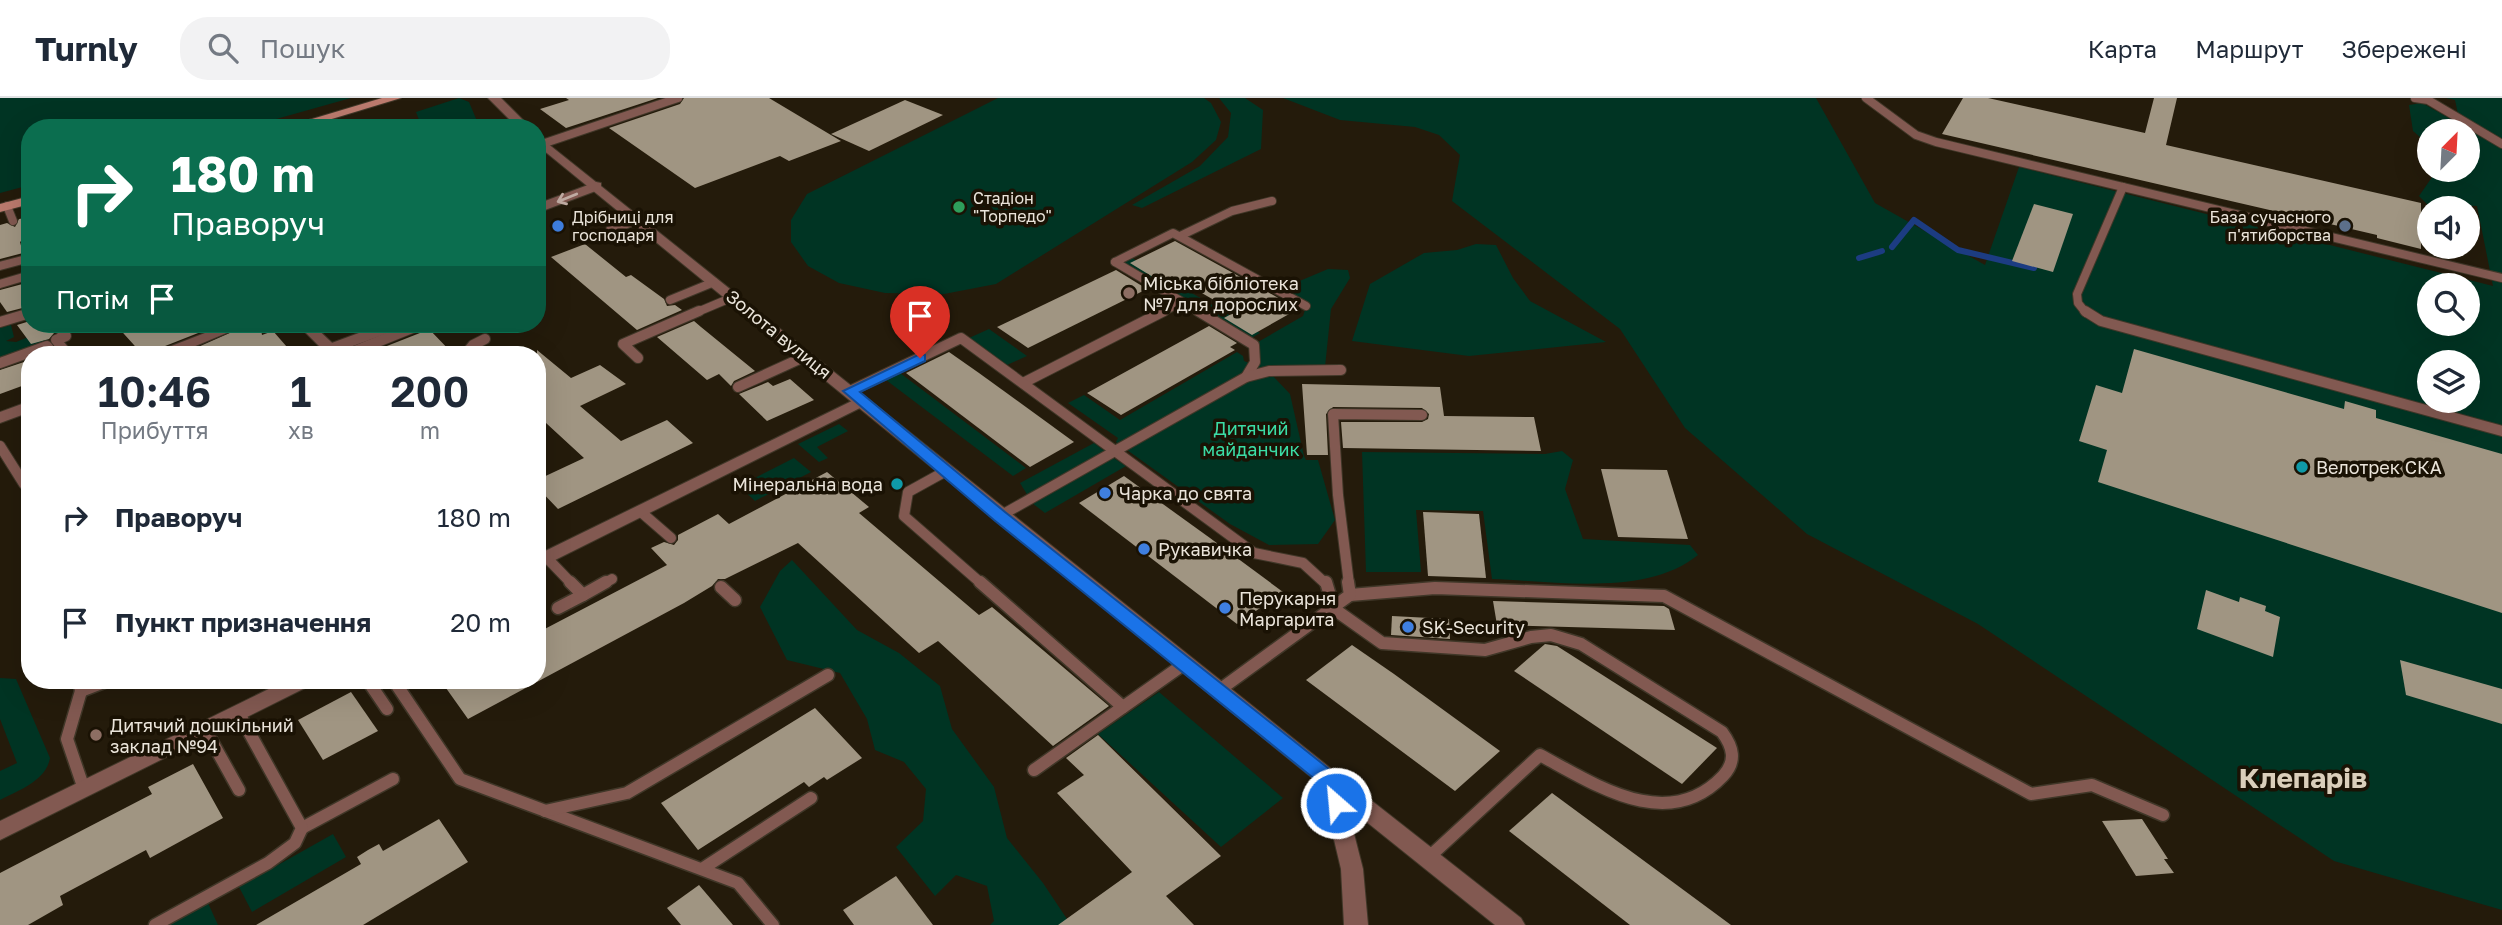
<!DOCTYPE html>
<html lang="uk">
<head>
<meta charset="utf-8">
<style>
	:root { --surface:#fff; --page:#f2f2f3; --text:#1f2937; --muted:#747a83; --line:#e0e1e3 }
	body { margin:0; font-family:"Golos Text",sans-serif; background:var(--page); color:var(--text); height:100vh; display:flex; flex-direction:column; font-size:26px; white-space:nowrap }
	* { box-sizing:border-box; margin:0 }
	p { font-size:23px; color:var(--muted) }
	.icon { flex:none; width:38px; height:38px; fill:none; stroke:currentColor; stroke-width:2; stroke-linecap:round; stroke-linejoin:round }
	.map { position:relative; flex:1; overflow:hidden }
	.drawer { position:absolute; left:21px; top:248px; width:525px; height:343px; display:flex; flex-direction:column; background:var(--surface); border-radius:28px; box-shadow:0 7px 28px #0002 }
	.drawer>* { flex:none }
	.hud { position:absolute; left:21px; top:21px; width:525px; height:214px; border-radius:28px; box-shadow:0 7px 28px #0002; background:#0b6e4f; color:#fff; overflow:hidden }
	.needle { width:46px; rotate:24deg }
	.fabs { position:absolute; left:2417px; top:21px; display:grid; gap:14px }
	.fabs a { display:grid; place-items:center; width:63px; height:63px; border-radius:50%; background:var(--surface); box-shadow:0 7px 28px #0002; font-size:35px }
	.pin { position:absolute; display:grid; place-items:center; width:60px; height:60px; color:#fff; margin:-72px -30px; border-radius:50% 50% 50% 0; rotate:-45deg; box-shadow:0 0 7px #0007 }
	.pin .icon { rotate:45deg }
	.me { position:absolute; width:77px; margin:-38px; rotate:333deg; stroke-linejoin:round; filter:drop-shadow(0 0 5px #0008) }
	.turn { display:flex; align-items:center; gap:24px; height:147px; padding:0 35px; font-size:32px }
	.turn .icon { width:91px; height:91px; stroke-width:2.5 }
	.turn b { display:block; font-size:49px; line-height:60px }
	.then { display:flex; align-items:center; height:66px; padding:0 35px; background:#0003; gap:14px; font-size:26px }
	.eta { display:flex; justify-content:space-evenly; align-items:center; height:119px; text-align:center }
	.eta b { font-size:42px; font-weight:600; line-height:49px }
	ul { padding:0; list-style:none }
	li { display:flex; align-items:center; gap:21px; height:105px; padding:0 35px }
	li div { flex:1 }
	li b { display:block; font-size:26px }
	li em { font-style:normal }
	header { display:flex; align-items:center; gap:42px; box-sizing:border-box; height:98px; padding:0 35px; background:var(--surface); border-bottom:2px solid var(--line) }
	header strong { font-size:33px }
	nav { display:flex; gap:38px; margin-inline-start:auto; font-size:24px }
	.search { width:490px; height:63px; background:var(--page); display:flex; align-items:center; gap:18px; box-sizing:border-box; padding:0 24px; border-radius:28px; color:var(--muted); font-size:26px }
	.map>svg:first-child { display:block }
	.green { fill:#003423; fill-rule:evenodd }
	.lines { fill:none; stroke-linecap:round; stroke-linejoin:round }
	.stream { stroke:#1c3c82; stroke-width:6 }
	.building { fill:#a09582 }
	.service-far2-casing { stroke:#403728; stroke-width:10 }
	.service-far1-casing { stroke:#403728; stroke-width:12 }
	.service-casing { stroke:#403728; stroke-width:15 }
	.minor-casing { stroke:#403728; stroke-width:2 }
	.tertiary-casing { stroke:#403728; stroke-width:2 }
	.secondary-casing { stroke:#403728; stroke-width:2 }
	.service-far2 { stroke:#825951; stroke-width:8 }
	.service-far1 { stroke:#825951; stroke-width:10 }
	.service { stroke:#825951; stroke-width:12 }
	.minor { fill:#825951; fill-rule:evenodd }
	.tertiary { fill:#825951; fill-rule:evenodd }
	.secondary { fill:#bc7b6e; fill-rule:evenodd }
	.oneway { stroke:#c0aca3 }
	.route { fill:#1a73e8; stroke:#114b97; stroke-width:2 }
	.leisure-dot { fill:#2e9e5b; stroke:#1a1204; stroke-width:2.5 }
	.shop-dot { fill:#3f7fe0; stroke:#1a1204; stroke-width:2.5 }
	.service-dot { fill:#5c6f8a; stroke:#1a1204; stroke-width:2.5 }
	.education-dot { fill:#8d6e63; stroke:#1a1204; stroke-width:2.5 }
	.culture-dot { fill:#0f9aa8; stroke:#1a1204; stroke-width:2.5 }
	.labels { text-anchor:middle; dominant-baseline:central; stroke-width:7; stroke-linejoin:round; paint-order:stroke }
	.far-poi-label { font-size:16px; fill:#eae4da; stroke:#1a1204; text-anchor:start }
	.poi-label { font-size:18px; fill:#eae4da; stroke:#1a1204; text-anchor:start }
	.street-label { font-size:18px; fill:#eae4da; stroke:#1a1204 }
	.park-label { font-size:18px; fill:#3bdda6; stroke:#1a1204 }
	.near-district-label { font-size:28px; font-weight:bold; fill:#dacfbb; stroke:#1a1204 }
</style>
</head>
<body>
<header>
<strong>Turnly</strong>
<div class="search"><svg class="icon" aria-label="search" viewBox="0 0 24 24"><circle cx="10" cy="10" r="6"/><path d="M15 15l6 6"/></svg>Пошук</div>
<nav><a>Карта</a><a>Маршрут</a><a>Збережені</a></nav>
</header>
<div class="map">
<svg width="2502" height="827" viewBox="0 0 2502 827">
	<rect width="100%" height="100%" fill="#241b0b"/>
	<g class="green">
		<path d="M 0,0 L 351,0 L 244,30 L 30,30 L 30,87 L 0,95 Z"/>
		<path d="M 459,0 L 469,4 L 477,23 L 456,28 L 419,22 L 416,14 Z"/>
		<path d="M 998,0 L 1204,0 L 1211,5 L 1221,24 L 1216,42 L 1192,64 L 996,186 L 944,196 L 885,195 L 839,185 L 808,168 L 791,144 L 791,122 L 807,96 Z"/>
		<path d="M 1219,0 L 1245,0 L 1263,12 L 1261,51 L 1142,110 L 1132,107 L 1200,68 L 1228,39 L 1231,15 Z"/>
		<path d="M 1283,0 L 1816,0 L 1875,105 L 1985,167 L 2019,69 L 2493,188 L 2477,108 C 2461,107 2448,110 2431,110 L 2419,98 L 2437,72 L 2468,72 L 2468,33 L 2429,33 L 2429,47 L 2413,33 L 2409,7 L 2422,5 L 2460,26 L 2455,2 L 2446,0 L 2502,0 L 2502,812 L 2334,763 L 1978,526 L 1807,436 L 1685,330 L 1620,231 L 1452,103 L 1460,57 L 1439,37 L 1415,29 L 1340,22 ZM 2429,187 L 2468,187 L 2468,226 L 2429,226 ZM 2429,264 L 2468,264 L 2468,303 L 2429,303 Z"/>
		<path d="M 1476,146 L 1496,147 L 1513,180 L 1530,203 L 1606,244 L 1469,258 L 1352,243 L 1370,186 L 1424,155 L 1457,152 Z"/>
		<path d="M 1132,160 L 1260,235 L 1248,242 L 1121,165 Z"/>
		<path d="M 1328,171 L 1348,172 L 1350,180 L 1331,211 L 1325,269 L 1272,277 L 1290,296 L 1304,358 L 1306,362 L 1318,362 L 1335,422 L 1318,446 L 1269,447 L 1230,426 L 1116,344 L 1118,340 L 1068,305 L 1084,297 L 1120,322 L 1237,254 L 1243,258 L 1244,263 L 1257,268 L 1258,244 L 1303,218 L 1307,206 L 1283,190 Z"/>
		<path d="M 11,227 L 14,239 L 6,243 L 16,244 L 38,235 L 49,240 L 39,249 L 0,263 L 0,230 Z"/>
		<path d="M 989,231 L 1027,258 L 1007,267 L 969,240 Z"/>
		<path d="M 900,275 L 1026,370 L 1013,378 L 886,282 Z"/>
		<path d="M 839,326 L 848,333 L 817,349 L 828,360 L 819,364 L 798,346 Z"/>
		<path d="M 1094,345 L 1106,354 L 1028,398 L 1020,385 Z"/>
		<path d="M 1562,353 L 1573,362 L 1565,391 L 1583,441 L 1690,447 L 1698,457 C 1647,499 1554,483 1492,481 L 1483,413 L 1416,412 L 1421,474 L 1366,474 L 1362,354 L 1545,356 Z"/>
		<path d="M 1112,359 L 1126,368 L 1045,415 L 1032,405 Z"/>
		<path d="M 794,360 L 811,374 L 755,403 L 739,388 Z"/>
		<path d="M 792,462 L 857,532 L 899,555 L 940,588 L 952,631 L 994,689 L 1007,740 L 1043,785 L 1071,827 L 990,827 L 994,823 L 987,788 L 956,777 L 935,798 L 896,749 L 923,723 L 926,691 L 904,664 L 875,652 L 867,621 L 840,575 L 787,562 L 760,509 L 780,473 Z"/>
		<path d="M 0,580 L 16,581 L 50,660 C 46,683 19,692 0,702 L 0,673 L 17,665 L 0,621 Z"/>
		<path d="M 1159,594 L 1283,700 L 1221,749 L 1098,636 Z"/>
		<path d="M 333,736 L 346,759 L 252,814 L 239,789 Z"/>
		<path d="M 208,805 L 218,827 L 169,827 Z"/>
	</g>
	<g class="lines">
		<g class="stream">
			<path d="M 1892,149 L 1914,122 L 1958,152 L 2034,170"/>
			<path d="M 1859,160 L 1882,153"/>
		</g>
	</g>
	<g class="building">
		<path d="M 566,0 L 658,0 L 566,30 L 540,11 L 569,2 Z"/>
		<path d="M 684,0 L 769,0 L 841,43 L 789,63 L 780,58 L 695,90 L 609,30 L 680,6 Z"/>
		<path d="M 1963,0 L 1988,0 L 2145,35 L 2154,0 L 2177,0 L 2166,47 L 2421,105 L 2421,151 L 2377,140 L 2377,137 L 1942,36 Z"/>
		<path d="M 905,2 L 943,17 L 869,53 L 831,36 Z"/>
		<path d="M 2034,106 L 2073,116 L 2053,174 L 2012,163 Z"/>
		<path d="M 25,120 L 30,130 L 30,142 L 23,141 L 20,144 L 23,155 L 0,161 L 0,127 L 7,125 L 15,129 L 19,121 Z"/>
		<path d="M 1175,143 L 1264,192 L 1298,211 L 1252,237 L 1224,220 L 1235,214 L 1172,178 L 1161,184 L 1130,165 Z"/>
		<path d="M 585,146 L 626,179 L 631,177 L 664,201 L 667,208 L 675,207 L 682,212 L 637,232 L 551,159 Z"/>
		<path d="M 1116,172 L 1147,191 L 1028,250 L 997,229 Z"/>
		<path d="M 30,184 L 30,208 L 7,214 L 0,204 L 0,192 Z"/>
		<path d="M 30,223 L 30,226 L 49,226 L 54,235 L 49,241 L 31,246 L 17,227 Z"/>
		<path d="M 694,223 L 701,229 L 755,273 L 734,283 L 731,288 L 719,276 L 707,282 L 657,239 Z"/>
		<path d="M 115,226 L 221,226 L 155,252 L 150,257 L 143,257 Z"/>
		<path d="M 250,226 L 260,226 L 262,237 L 273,233 L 294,257 L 180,257 Z"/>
		<path d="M 1209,228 L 1237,245 L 1230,249 L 1235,252 L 1121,317 L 1087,295 Z"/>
		<path d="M 428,230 L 454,257 L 364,257 L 425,233 Z"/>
		<path d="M 2134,251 L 2344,311 L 2345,303 L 2376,312 L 2376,320 L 2502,356 L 2502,515 L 2098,384 L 2107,352 L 2079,343 L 2096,287 L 2122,295 Z"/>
		<path d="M 537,252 L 571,280 L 600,267 L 626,286 L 580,308 L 621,343 L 667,322 L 693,345 L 558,411 L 537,389 L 537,382 L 584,360 L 546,325 L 537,330 Z"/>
		<path d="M 949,254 L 979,275 L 1074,344 L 1030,369 L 906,275 Z"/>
		<path d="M 30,262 L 30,285 L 0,296 L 0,272 Z"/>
		<path d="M 790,281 L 814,302 L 767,323 L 739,296 L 768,284 L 773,288 Z"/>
		<path d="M 1302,286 L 1440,289 L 1444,318 L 1534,319 L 1541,353 L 1343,350 L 1341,324 L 1422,324 L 1428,321 L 1429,316 L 1422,310 L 1333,309 L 1326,316 L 1328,357 L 1307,357 Z"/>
		<path d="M 1601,371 L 1667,372 L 1688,441 L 1618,439 Z"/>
		<path d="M 827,374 L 869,409 L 859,415 L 979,517 L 992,509 L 1109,608 L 1053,648 L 938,543 L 919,555 L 798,445 L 725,481 L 718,481 L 712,488 L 684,505 L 468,621 L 441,583 L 537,583 L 537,535 L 667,467 L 651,450 L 664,444 L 674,447 L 678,442 L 678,437 L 718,416 L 729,426 Z"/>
		<path d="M 1124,378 L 1210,440 L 1283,494 L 1237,526 L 1079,405 Z"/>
		<path d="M 1423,414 L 1479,416 L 1486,480 L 1428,478 Z"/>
		<path d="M 2206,492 L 2239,504 L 2240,499 L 2266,508 L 2265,513 L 2280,519 L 2273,559 L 2197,531 Z"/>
		<path d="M 1493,503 L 1664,508 L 1669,511 L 1675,532 L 1497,527 Z"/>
		<path d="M 1392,518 L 1449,521 L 1450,541 L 1391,537 Z"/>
		<path d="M 1545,546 L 1557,548 L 1717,650 L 1682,686 L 1514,573 Z"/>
		<path d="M 1352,547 L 1394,576 L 1500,653 L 1455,693 L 1306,582 Z"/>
		<path d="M 2400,562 L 2502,591 L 2502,626 L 2406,597 Z"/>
		<path d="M 351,594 L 378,633 L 323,662 L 298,622 Z"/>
		<path d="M 815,610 L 862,660 L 827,682 L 824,679 L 809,689 L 804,684 L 698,752 L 661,705 Z"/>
		<path d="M 1098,637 L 1221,758 L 1166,798 L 1194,827 L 1058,827 L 1132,774 L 1057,695 L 1084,677 L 1066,660 Z"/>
		<path d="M 193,666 L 223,720 L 150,760 L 146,752 L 60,798 L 63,807 L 28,827 L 0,827 L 0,775 L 152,696 L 148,689 Z"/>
		<path d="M 1552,695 L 1689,796 L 1731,827 L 1630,827 L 1509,733 Z"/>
		<path d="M 439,721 L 468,764 L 363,827 L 256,827 L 361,766 L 357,759 L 368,752 L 379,746 L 383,753 Z"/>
		<path d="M 2142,721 L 2168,761 L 2164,761 L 2174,775 L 2136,778 L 2102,723 Z"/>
		<path d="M 896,778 L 933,827 L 854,827 L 843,812 Z"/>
		<path d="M 699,787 L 733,827 L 681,827 L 667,810 Z"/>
	</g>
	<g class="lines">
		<g class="service-far2-casing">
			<g id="service-far2">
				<path d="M 1866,0 L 1916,37 L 1936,44 L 2502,180"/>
				<path d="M 2415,0 L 2428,2 L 2502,46"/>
				<path d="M 542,46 L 678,0"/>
				<path d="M 7,108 L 13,123"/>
				<path d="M 610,132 L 638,122"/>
				<path d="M 1180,138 L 1232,113 L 1272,103"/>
				<path d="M 26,147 L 30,154"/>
				<path d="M 1115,164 L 1173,135 L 1306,208"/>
				<path d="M 1115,164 L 1201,215"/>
				<path d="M 0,168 L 30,160"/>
				<path d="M 0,186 L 30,177"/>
				<path d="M 670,202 L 714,184"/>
				<path d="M 695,215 L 733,199"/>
				<path d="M 1160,215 L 1182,204"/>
				<path d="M 2086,215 L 2078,205 L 2077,196 L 2123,89"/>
			</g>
		</g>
		<g class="service-far1-casing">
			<g id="service-far1">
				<path d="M 1198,213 L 1254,247 L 1255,264 L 1246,279"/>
				<path d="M 2085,213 L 2101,223 L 2502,333"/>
				<path d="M 0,224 L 30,215"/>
				<path d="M 453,226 L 455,228"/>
				<path d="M 57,227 L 66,238 L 56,242 L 68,257"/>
				<path d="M 330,251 L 398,226"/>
				<path d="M 345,257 L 422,226"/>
				<path d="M 465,257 L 473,247 L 485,241"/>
				<path d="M 638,260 L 623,246 L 699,213"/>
				<path d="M 0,265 L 47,248 L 54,257"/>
				<path d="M 1023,285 L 1164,213"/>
				<path d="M 738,289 L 806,258"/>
				<path d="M 850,293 L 961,240 L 1254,455 L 1303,465 L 1326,486"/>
				<path d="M 0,348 L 24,386"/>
				<path d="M 946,373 L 908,394 L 904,418 L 982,486"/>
				<path d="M 641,414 L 671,440"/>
				<path d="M 1000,418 L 1246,279 L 1269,273 L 1341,272"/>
				<path d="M 547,460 L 572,486"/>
				<path d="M 603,486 L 612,481"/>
				<path d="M 1349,486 L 1338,397 L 1333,316 L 1422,317"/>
			</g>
		</g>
		<g class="service-casing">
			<g id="service">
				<path d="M 570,484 L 583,497 L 606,484"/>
				<path d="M 980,484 L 1123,609"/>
				<path d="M 1326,484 L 1334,511 L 1382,545 L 1485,552 L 1531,539 L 1551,537 L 1581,546 L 1722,634 C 1733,649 1737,663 1723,678 C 1668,736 1596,687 1540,657 L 1428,760"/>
				<path d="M 721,489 L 735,502"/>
				<path d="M 1350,497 L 1435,490 L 1664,498 L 2031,696 L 2092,687 L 2163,717"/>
				<path d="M 558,510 L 583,497"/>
				<path d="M 79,583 L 81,593 L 67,641 L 84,691"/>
				<path d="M 368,583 L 387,611"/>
				<path d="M 394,583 L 460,681 L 738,785 L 773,827"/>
				<path d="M 81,593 L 107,583"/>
				<path d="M 1218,593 L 1350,497 L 1348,484"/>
				<path d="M 205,631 L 239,692"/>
				<path d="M 1034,672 L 1184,566"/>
				<path d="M 545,713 L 627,695 L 828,577"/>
				<path d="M 302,730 L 393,681"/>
				<path d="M 702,771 L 811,700"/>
				<path d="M 155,827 L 268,765 L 295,745 L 302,730 L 238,614"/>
			</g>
		</g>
		<g class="minor-casing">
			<g id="minor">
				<path d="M 596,84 L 601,85 L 601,91 L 537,115 L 537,106 Z"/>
				<path d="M 228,226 L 248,226 L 174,257 L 153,257 L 156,254 Z"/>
				<path d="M 297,226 L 312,226 L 345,257 L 328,257 Z"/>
				<path d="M 862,298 L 870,303 L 868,306 L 537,471 L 537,457 Z"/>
				<path d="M 30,303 L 30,314 L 0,325 L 0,314 Z"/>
				<path d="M 285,583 L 312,583 L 309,588 L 0,742 L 0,723 Z"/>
				<path d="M 1331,674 L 1339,677 L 1521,820 L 1525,827 L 1495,827 L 1323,689 L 1320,683 L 1323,677 Z"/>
			</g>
		</g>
		<g class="tertiary-casing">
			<g id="tertiary">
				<path d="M 488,0 L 501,0 L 531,30 L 518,30 Z"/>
				<path d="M 537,37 L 1339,677 L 1363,771 L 1368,827 L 1344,827 L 1341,771 L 1321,687 L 537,47 Z"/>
			</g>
		</g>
		<g class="secondary-casing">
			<g id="secondary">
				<path d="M 382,0 L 401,0 L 302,30 L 282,30 Z"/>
				<path d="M 30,98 L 30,106 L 0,114 L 0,106 Z"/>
			</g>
		</g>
		<use href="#service-far2" class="service-far2"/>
		<use href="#service-far1" class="service-far1"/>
		<use href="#service" class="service"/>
		<use href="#minor" class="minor"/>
		<use href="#tertiary" class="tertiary"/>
		<use href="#secondary" class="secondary"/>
	</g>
	<defs><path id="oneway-shaft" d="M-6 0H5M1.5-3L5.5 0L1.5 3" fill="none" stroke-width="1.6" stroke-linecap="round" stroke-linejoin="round" transform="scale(1.75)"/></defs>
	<use class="oneway" href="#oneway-shaft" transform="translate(567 100) rotate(158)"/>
	<path class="route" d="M 920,256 L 925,257 L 925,263 L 860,294 L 1005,414 L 1338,678 L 1346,705 L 1343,711 L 1336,713 L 1329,711 L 1322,687 L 994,422 L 843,293 Z"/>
	<circle class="leisure-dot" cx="959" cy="109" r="7"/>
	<g class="shop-dot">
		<circle cx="558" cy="128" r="7"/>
		<circle cx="1105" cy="395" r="7"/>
		<circle cx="1144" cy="451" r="7"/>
		<circle cx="1225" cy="510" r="7"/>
		<circle cx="1408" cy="529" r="7"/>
	</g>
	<circle class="service-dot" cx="2345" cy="128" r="7"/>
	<g class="education-dot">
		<circle cx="1129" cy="195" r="7"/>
		<circle cx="96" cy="637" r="7"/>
	</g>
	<g class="culture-dot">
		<circle cx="2302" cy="369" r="7"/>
		<circle cx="897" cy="386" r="7"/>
	</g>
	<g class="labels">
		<g class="far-poi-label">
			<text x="973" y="100">Стадіон<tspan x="973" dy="18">"Торпедо"</tspan></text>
			<text x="572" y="119">Дрібниці для<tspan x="572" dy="18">господаря</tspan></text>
			<text x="2331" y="119" text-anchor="end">База сучасного<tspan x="2331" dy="18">п'ятиборства</tspan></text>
		</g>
		<g class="poi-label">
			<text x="1143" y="185">Міська бібліотека<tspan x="1143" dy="21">№7 для дорослих</tspan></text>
			<text x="2316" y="369">Велотрек СКА</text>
			<text x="883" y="386" text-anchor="end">Мінеральна вода</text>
			<text x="1119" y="395">Чарка до свята</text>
			<text x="1158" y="451">Рукавичка</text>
			<text x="1239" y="500">Перукарня<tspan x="1239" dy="21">Маргарита</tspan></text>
			<text x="1422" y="529">SK-Security</text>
			<text x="110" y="627">Дитячий дошкільний<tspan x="110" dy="21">заклад №94</tspan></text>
		</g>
		<g class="street-label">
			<text transform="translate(779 236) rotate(39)">Золота вулиця</text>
		</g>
		<g class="park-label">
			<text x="1251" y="330">Дитячий<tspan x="1251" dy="21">майданчик</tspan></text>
		</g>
		<g class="near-district-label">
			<text x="2303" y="679">Клепарів</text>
		</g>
	</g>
</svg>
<div class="fabs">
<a><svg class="needle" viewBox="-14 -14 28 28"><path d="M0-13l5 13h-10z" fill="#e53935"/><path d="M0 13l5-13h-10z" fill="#747a83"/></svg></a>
<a><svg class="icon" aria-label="sound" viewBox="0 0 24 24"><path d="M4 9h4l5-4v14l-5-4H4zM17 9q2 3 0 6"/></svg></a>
<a><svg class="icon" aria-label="search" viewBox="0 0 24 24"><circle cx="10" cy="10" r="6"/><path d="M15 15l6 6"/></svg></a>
<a><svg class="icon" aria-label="layers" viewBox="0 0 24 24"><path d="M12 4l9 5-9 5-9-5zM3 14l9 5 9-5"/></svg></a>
</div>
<div class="pin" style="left:920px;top:260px;background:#d93025"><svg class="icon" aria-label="arrive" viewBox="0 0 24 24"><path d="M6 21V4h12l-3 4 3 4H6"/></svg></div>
<svg class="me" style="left:1336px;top:705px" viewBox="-20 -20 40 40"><circle r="17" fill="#1a73e8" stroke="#fff" stroke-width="3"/><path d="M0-11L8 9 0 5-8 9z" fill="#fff"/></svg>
<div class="hud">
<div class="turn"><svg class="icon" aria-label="right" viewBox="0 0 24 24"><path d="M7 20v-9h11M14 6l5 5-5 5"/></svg><div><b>180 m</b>Праворуч</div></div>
<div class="then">Потім<svg class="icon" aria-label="arrive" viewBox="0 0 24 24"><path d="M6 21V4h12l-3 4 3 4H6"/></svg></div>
</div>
<section class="drawer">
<div class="eta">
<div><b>10:46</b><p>Прибуття</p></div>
<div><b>1</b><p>хв</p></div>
<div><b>200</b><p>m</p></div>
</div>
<ul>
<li><svg class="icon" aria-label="right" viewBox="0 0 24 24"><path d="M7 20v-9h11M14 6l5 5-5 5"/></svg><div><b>Праворуч</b></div><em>180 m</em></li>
<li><svg class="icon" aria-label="arrive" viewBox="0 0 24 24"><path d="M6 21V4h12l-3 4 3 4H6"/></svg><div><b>Пункт призначення</b></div><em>20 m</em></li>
</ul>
</section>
</div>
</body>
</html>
